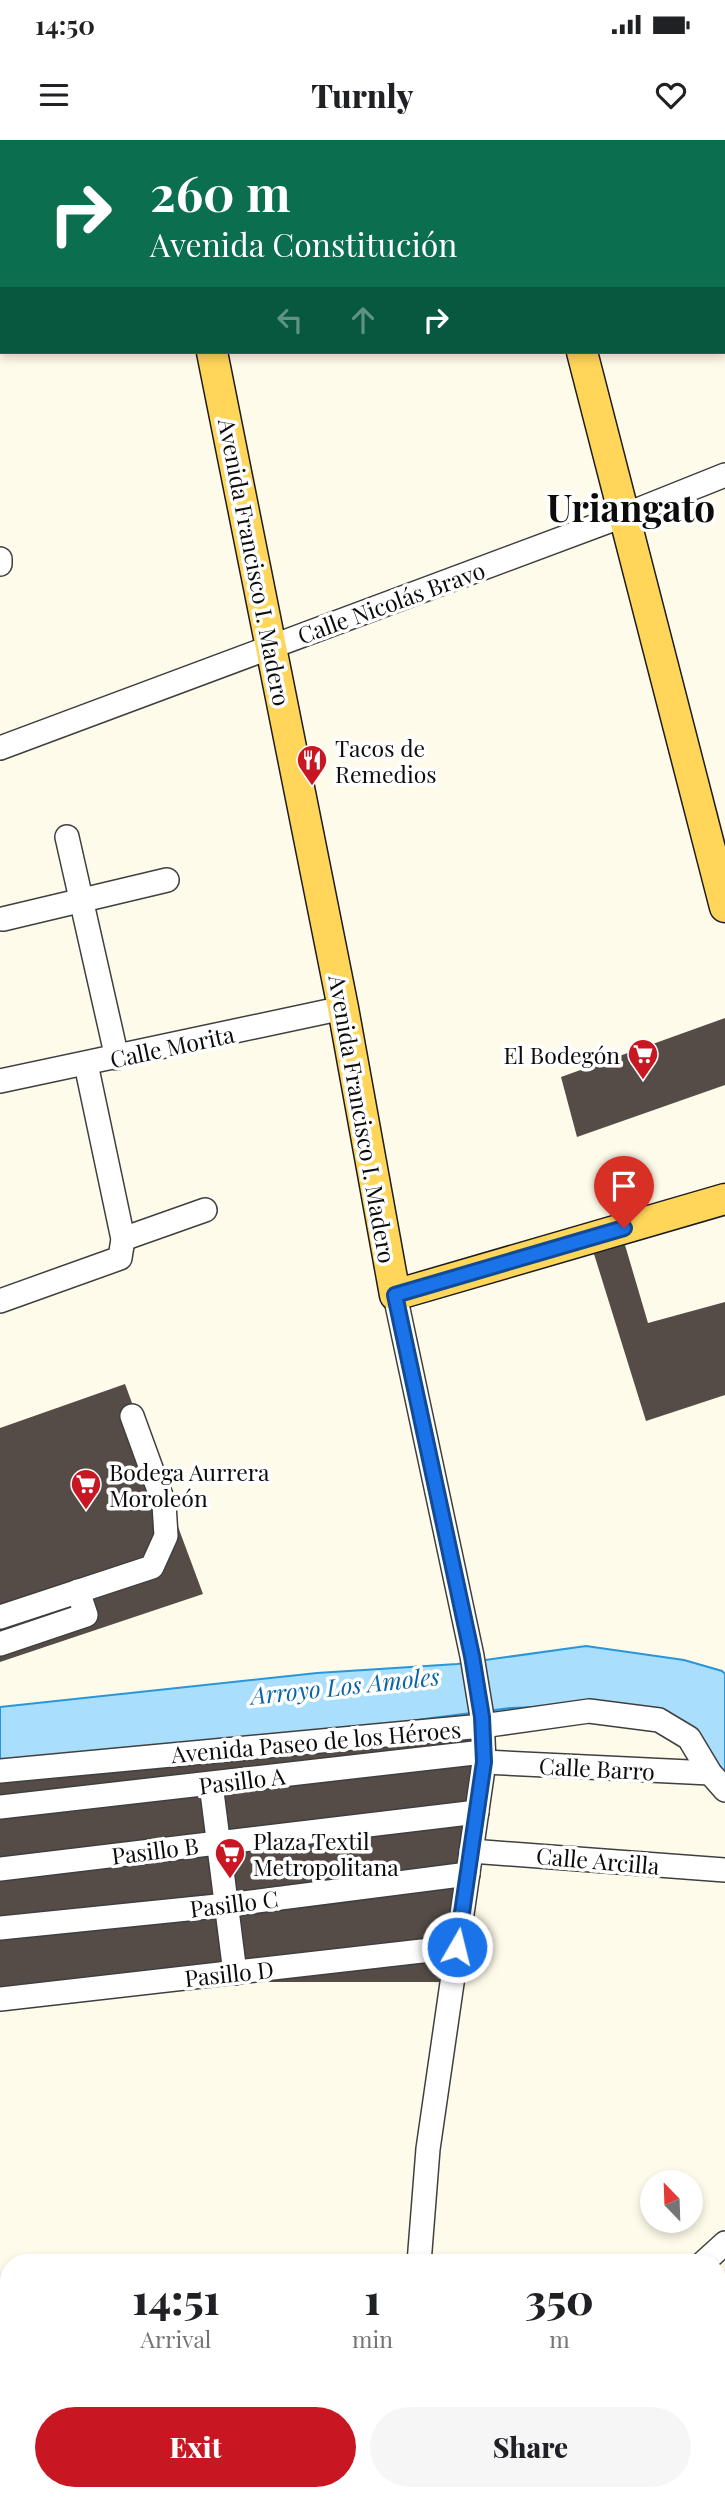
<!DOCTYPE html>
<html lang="en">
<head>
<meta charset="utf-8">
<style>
	:root { --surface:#fff; --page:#f6f6f6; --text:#202124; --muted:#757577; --accent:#c81722 }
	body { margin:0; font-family:"Playfair Display",serif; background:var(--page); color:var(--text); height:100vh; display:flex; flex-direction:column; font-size:26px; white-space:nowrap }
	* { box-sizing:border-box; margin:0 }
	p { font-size:23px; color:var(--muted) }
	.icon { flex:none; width:38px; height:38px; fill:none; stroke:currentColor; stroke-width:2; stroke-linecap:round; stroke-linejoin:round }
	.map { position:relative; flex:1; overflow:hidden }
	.panel { position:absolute; left:0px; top:2114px; width:726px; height:247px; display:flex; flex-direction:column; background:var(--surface); border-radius:28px 28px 0 0; box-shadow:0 4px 10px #0003 }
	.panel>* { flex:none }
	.hud { position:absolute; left:0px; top:0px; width:726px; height:214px; box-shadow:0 4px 10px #0003; background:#0b6e4f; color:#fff; overflow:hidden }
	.needle { width:46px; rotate:337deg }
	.fabs { position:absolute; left:640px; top:2030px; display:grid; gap:14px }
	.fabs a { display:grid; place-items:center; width:63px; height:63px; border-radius:50%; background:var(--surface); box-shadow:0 4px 10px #0003; font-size:35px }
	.pin { position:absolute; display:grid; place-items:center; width:60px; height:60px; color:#fff; margin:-72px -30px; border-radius:50% 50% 50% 0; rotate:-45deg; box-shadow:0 0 7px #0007 }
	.pin .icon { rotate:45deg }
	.me { position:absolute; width:77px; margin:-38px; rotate:8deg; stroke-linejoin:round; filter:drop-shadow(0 0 5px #0008) }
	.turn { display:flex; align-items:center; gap:24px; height:147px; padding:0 35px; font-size:32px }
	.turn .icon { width:91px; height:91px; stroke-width:2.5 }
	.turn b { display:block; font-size:49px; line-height:60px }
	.lanes { display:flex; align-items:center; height:66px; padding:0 35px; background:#0003; justify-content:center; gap:35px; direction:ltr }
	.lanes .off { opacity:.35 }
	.eta { display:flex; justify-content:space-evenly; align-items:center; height:119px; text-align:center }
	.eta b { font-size:42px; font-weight:800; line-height:49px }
	.cta { display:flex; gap:14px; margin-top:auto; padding:14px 35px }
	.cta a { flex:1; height:80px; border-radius:42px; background:var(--accent); color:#fff; font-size:28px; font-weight:800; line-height:80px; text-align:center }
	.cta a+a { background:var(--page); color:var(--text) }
	.status { display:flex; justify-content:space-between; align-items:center; height:49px; padding:0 35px; background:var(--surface); direction:ltr }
	.status svg { height:19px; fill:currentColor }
	header { display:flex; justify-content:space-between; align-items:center; height:91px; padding:0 35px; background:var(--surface); font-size:32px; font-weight:800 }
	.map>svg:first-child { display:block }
	.pitch { fill:#e3f3c3 }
	.water { fill:#a9defc; stroke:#2a96da; stroke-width:2 }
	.building { fill:#554c47 }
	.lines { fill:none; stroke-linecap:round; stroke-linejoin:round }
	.minor-casing { stroke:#3f3f3f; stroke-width:26 }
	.major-casing { stroke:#1d1d1d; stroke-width:33 }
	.minor { stroke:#fff; stroke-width:23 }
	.major { stroke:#ffd55a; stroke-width:30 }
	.route-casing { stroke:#114b97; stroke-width:18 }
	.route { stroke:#1a73e8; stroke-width:12 }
	.labels { text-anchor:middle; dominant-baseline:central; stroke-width:7; stroke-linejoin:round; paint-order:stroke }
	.street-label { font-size:23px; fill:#0c0c0c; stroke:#fff }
	.poi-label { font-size:23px; fill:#0c0c0c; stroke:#fff; text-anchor:start }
	.water-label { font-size:24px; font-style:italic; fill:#0a65a8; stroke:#fff }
	.town-label { font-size:37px; font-weight:bold; fill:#0c0c0c; stroke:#fff }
</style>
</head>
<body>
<div class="status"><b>14:50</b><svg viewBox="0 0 49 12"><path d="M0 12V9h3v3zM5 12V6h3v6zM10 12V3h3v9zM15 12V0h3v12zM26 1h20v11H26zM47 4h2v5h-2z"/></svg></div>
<header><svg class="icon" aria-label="menu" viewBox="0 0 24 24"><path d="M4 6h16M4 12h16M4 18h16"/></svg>Turnly<svg class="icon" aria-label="heart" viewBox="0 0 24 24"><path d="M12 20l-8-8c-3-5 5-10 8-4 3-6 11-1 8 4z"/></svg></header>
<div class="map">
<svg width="725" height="2360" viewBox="0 0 725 2360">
	<rect width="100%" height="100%" fill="#fffbea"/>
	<rect class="pitch" x="239" y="2352" width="165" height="8"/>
	<path class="water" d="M 586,1506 L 684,1520 L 722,1531 L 725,1534 L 725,1645 L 692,1596 L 589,1565 L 511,1568 L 409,1581 L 307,1600 L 0,1628 L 0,1567 L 317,1533 L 457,1524 Z"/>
	<g class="building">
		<path d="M 725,878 L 725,945 L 577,997 L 561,937 Z"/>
		<path d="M 625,1105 L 648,1183 L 725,1162 L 725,1255 L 646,1281 L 594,1114 Z"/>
		<path d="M 125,1244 L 203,1454 L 0,1522 L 0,1288 Z"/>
		<path d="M 479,1594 L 444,1842 L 97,1842 L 0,1854 L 0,1638 Z"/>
	</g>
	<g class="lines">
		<g class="minor-casing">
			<g id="minor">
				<path d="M 0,419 L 0,424"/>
				<path d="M 0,608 L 625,375 L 725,335"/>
				<path d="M 67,697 L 117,918"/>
				<path d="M 3,779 L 167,740"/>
				<path d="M 0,941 L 343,868"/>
				<path d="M 123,1099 L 205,1070"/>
				<path d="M 395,1155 L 472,1516 L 482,1577 L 484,1622 L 428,2009 L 419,2123"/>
				<path d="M 0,1161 L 120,1118 L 123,1099 L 86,924"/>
				<path d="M 0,1477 L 152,1427 L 166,1396 L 164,1364 L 132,1276"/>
				<path d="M 0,1504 L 86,1475 L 78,1451"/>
				<path d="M 484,1622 L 710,1633"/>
				<path d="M 0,1631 L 482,1586 L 589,1571 L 659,1580 L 689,1598 L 710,1633 L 725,1650"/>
				<path d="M 211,1644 L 235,1833"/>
				<path d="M 0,1667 L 483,1612"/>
				<path d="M 471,1711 L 725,1730"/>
				<path d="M 0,1729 L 477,1672"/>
				<path d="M 0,1788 L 227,1765 L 468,1734"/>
				<path d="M 0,1859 L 457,1807"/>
				<path d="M 703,2123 L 725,2103"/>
				<path d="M 718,2322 L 725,2320"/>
				<path d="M 611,2352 L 623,2360"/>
				<path d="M 413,2360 L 413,2352"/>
				<path d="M 648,2360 L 655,2352"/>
			</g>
		</g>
		<g class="major-casing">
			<g id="major">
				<path d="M 168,0 L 169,2"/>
				<path d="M 525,0 L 526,2"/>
				<path d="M 212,212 L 343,868 L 395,1155 L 725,1059"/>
				<path d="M 582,212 L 725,767"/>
			</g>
		</g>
		<use href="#minor" class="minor"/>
		<use href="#major" class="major"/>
	</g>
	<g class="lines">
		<g class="route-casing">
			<path id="route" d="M 457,1807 L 484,1622 L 482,1577 L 472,1516 L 395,1155 L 624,1088"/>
		</g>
		<use href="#route" class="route"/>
	</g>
	<defs>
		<g id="restaurant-pin" transform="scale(1.575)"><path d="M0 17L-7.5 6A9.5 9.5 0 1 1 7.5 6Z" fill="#c81722" stroke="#fff"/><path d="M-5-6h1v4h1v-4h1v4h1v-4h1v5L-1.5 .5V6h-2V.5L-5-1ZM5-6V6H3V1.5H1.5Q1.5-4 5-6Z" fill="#fff"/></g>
		<g id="supermarket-pin" transform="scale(1.575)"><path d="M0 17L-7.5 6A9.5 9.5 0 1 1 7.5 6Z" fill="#c81722" stroke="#fff"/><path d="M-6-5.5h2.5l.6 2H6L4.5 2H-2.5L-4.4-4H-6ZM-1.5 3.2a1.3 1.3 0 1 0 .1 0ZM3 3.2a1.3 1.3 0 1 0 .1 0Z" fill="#fff"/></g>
	</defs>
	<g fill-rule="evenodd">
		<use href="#restaurant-pin" x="312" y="620"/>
		<use href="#supermarket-pin" x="643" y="914"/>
		<use href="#supermarket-pin" x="86" y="1344"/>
		<use href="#supermarket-pin" x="230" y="1713"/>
	</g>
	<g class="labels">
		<g class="street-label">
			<text transform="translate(255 422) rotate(79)">Avenida Francisco I. Madero</text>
			<text transform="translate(391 462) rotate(-20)">Calle Nicolás Bravo</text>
			<text transform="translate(172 906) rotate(-12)">Calle Morita</text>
			<text transform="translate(363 979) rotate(80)">Avenida Francisco I. Madero</text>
			<text transform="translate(316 1601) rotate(-5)">Avenida Paseo de los Héroes</text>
			<text transform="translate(597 1628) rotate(3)">Calle Barro</text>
			<text transform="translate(242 1640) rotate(-7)">Pasillo A</text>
			<text transform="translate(155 1710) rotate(-7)">Pasillo B</text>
			<text transform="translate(598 1720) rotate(5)">Calle Arcilla</text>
			<text transform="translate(234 1763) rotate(-7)">Pasillo C</text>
			<text transform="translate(229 1833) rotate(-6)">Pasillo D</text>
		</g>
		<g class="poi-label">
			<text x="335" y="607">Tacos de<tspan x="335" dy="26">Remedios</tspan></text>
			<text x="620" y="914" text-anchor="end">El Bodegón</text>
			<text x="109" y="1331">Bodega Aurrera<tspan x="109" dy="26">Moroleón</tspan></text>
			<text x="253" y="1700">Plaza Textil<tspan x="253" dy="26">Metropolitana</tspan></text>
		</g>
		<g class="water-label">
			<text transform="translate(345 1545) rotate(-6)">Arroyo Los Amoles</text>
		</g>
		<g class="town-label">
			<text x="631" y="366">Uriangato</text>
		</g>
	</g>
</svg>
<div class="fabs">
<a><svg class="needle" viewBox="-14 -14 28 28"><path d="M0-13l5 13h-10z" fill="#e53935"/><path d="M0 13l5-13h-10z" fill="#757577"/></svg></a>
</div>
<div class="pin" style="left:624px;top:1088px;background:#d93025"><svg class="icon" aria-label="arrive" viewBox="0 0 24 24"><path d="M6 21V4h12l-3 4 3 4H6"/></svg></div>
<svg class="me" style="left:457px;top:1807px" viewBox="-20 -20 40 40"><circle r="17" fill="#1a73e8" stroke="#fff" stroke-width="3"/><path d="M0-11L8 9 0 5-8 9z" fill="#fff"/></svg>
<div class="hud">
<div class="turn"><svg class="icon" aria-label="right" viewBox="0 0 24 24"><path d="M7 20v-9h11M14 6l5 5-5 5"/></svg><div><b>260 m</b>Avenida Constitución</div></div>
<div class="lanes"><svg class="icon off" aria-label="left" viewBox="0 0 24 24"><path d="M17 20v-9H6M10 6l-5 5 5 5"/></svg><svg class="icon off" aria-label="ahead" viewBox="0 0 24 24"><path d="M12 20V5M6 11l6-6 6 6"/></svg><svg class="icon" aria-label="right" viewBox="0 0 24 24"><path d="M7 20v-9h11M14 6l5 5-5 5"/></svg></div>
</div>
<section class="panel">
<div class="eta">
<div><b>14:51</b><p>Arrival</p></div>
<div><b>1</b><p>min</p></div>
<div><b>350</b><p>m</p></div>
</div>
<div class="cta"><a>Exit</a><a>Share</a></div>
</section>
</div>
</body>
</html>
